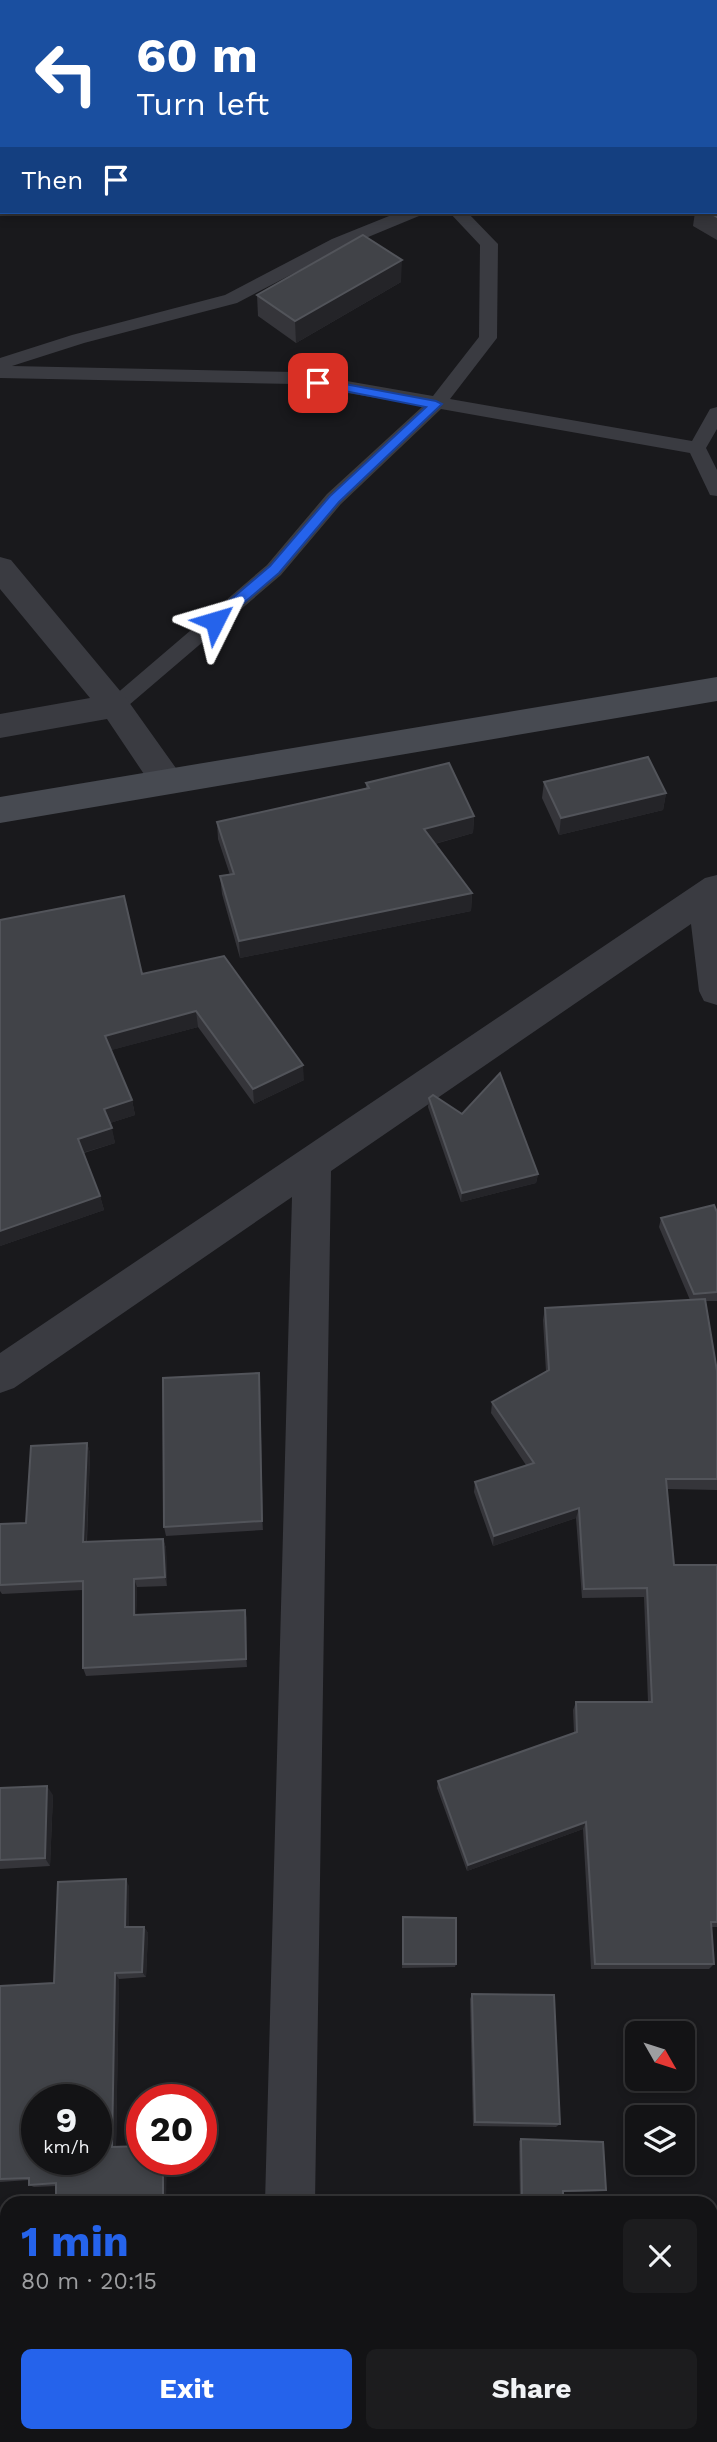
<!DOCTYPE html>
<html lang="en">
<head>
<meta charset="utf-8">
<style>
	:root { --surface:#131315; --page:#1c1c1e; --text:#f1f3f6; --muted:#9d9ea0; --line:#323234; --accent:#2563eb }
	body { margin:0; font-family:"Work Sans",sans-serif; background:var(--page); color:var(--text); height:100vh; display:flex; flex-direction:column; font-size:26px; white-space:nowrap }
	* { box-sizing:border-box; margin:0 }
	p { font-size:23px; color:var(--muted) }
	.icon { flex:none; width:38px; height:38px; fill:none; stroke:currentColor; stroke-width:2; stroke-linecap:round; stroke-linejoin:round }
	.map { position:relative; flex:1; overflow:hidden }
	.sheet { position:absolute; left:0px; top:2196px; width:718px; height:247px; display:flex; flex-direction:column; background:var(--surface); border-radius:21px 21px 0 0; box-shadow:0 4px 10px #0003,0 0 0 2px var(--line) }
	.sheet>* { flex:none }
	.banner { position:absolute; left:0px; top:0px; width:718px; height:214px; box-shadow:0 4px 10px #0003,0 0 0 2px var(--line); background:#1a4fa0; color:#fff; overflow:hidden }
	.needle { width:46px; rotate:129deg }
	.fabs { position:absolute; left:625px; top:2021px; display:grid; gap:14px }
	.fabs a { display:grid; place-items:center; width:70px; height:70px; border-radius:10px; background:var(--surface); box-shadow:0 4px 10px #0003,0 0 0 2px var(--line); font-size:35px }
	.speed { position:absolute; left:21px; top:2084px; display:flex; gap:14px; font-size:35px; font-weight:700; text-align:center }
	.speed>* { display:grid; place-content:center; width:91px; height:91px; border-radius:50%; background:var(--surface); box-shadow:0 4px 10px #0003,0 0 0 2px var(--line); line-height:1 }
	.speed small { font-size:18px; font-weight:400 }
	.speed .limit { border:10px solid #d22; background:#fff; color:#111 }
	.pin { position:absolute; display:grid; place-items:center; width:60px; height:60px; color:#fff; margin:-30px; border-radius:14px; box-shadow:0 4px 10px #0006 }
	.me { position:absolute; width:77px; margin:-38px; rotate:50deg; stroke-linejoin:round; filter:drop-shadow(0 0 5px #0008) }
	.turn { display:flex; align-items:center; gap:24px; height:147px; padding:0 21px; font-size:32px }
	.turn .icon { width:91px; height:91px; stroke-width:2.5 }
	.turn b { display:block; font-size:49px; line-height:60px }
	.then { display:flex; align-items:center; height:66px; padding:0 21px; background:#0003; gap:14px; font-size:26px }
	.round { display:grid; place-items:center; flex:none; width:74px; height:74px; border-radius:10px; background:var(--page) }
	.overview { display:flex; align-items:center; justify-content:space-between; height:119px; padding:0 21px }
	h1 { font-size:42px; font-weight:700; line-height:52px; color:var(--accent) }
	.primary-button { display:flex; gap:14px; margin-top:auto; padding:14px 21px }
	.primary-button a { flex:1; height:80px; border-radius:10px; background:var(--accent); color:#fff; font-size:28px; font-weight:700; line-height:80px; text-align:center }
	.primary-button a+a { background:var(--page); color:var(--text) }
	.map>svg:first-child { display:block }
	.lines { fill:none; stroke-linecap:round; stroke-linejoin:round }
	.lane { fill:#3a3b41; fill-rule:evenodd }
	.street { fill:#3a3b41; fill-rule:evenodd }
	.secondary { fill:#474a51; fill-rule:evenodd }
	.wall { fill:#35353a }
	.shaded-wall { fill:#242428 }
	.building { fill:#414348; stroke:#52545a; stroke-width:2; fill-rule:evenodd }
	.route { fill:#2563eb; stroke:#184099; stroke-width:2 }
</style>
</head>
<body>
<div class="map">
<svg width="717" height="2442" viewBox="0 0 717 2442">
	<rect width="100%" height="100%" fill="#19191c"/>
	<g class="lines">
		<g class="lane">
			<path d="M 313,0 L 329,0 L 330,2 L 314,2 Z"/>
			<path d="M 399,212 L 422,212 L 419,216 L 344,247 L 237,303 L 84,343 L 12,366 L 295,372 L 433,396 L 479,337 L 480,245 L 449,212 L 467,212 L 498,244 L 497,338 L 450,399 L 692,441 L 710,409 L 717,407 L 717,429 L 706,448 L 717,470 L 717,496 L 710,495 L 690,453 L 441,409 L 341,504 L 281,575 L 122,711 L 115,714 L 108,711 L 105,706 L 108,701 L 267,565 L 327,494 L 423,406 L 295,384 L 0,378 L 0,358 L 72,335 L 225,295 L 332,239 Z"/>
		</g>
		<g class="street">
			<path d="M 0,557 L 11,560 L 126,698 L 178,771 L 183,780 L 178,789 L 166,793 L 154,789 L 107,719 L 0,738 L 0,714 L 90,698 L 0,589 Z"/>
			<path d="M 717,875 L 717,1005 L 704,1001 L 699,991 L 691,924 L 331,1171 L 315,2203 L 265,2203 L 292,1197 L 14,1388 L 0,1393 L 0,1353 L 705,878 Z"/>
			<rect x="259" y="2436" width="52" height="6"/>
		</g>
		<path class="secondary" d="M 717,677 L 717,701 L 0,823 L 0,797 Z"/>
	</g>
	<g class="wall">
		<path d="M 717,192 L 717,240 L 693,226 L 695,212 L 716,212 Z"/>
		<path d="M 401,282 L 296,343 L 258,316 L 257,295 Z"/>
		<path d="M 544,782 L 666,793 L 663,810 L 559,835 L 542,798 Z"/>
		<path d="M 366,783 L 474,816 L 473,833 L 435,844 L 472,893 L 471,911 L 240,958 L 222,894 L 220,876 L 230,875 L 218,839 L 217,822 L 366,788 Z"/>
		<path d="M 142,974 L 304,1080 L 254,1104 L 198,1027 L 111,1050 L 132,1100 L 135,1115 L 110,1123 L 115,1143 L 84,1153 L 100,1196 L 104,1210 L 0,1246 Z"/>
		<path d="M 429,1098 L 538,1174 L 536,1183 L 461,1202 L 428,1107 Z"/>
		<path d="M 717,1212 L 717,1301 L 705,1301 L 717,1371 L 717,1490 L 667,1489 L 674,1565 L 717,1565 L 717,1927 L 711,1927 L 714,1964 L 709,1969 L 591,1969 L 583,1829 L 467,1871 L 437,1788 L 438,1781 L 574,1733 L 573,1710 L 576,1702 L 648,1702 L 644,1597 L 582,1598 L 576,1518 L 493,1546 L 474,1492 L 475,1482 L 526,1465 L 491,1413 L 492,1402 L 546,1372 L 543,1320 L 545,1308 L 690,1300 L 659,1227 L 661,1218 Z"/>
		<path d="M 260,1384 L 263,1530 L 166,1536 L 164,1527 Z"/>
		<path d="M 87,1443 L 90,1453 L 87,1542 L 163,1539 L 166,1548 L 167,1586 L 137,1587 L 136,1615 L 247,1618 L 247,1667 L 86,1676 L 83,1668 L 83,1590 L 2,1594 L 0,1591 L 0,1524 L 26,1523 Z"/>
		<path d="M 0,1788 L 53,1795 L 50,1866 L 0,1869 Z"/>
		<path d="M 129,1886 L 129,1927 L 144,1927 L 148,1933 L 146,1977 L 119,1979 L 116,2147 L 56,2186 L 34,2187 L 29,2185 L 29,2180 L 0,2182 L 0,1986 L 54,1983 Z"/>
		<path d="M 403,1921 L 456,1964 L 455,1967 L 402,1968 Z"/>
		<path d="M 472,1994 L 560,2124 L 556,2127 L 473,2126 L 470,1999 Z"/>
		<path d="M 521,2139 L 606,2190 L 603,2191 L 563,2192 L 563,2203 L 520,2203 L 519,2141 Z"/>
	</g>
	<g class="shaded-wall">
		<path d="M 2,184 L 2,207 L 0,208 L 0,185 Z"/>
		<path d="M 402,260 L 401,282 L 296,343 L 295,321 Z"/>
		<path d="M 666,793 L 663,810 L 559,835 L 561,818 Z"/>
		<path d="M 474,816 L 473,833 L 423,847 L 424,829 Z"/>
		<path d="M 472,893 L 471,911 L 240,958 L 239,941 Z"/>
		<path d="M 196,1011 L 198,1027 L 108,1051 L 105,1036 Z"/>
		<path d="M 303,1065 L 304,1080 L 254,1104 L 253,1089 Z"/>
		<path d="M 132,1100 L 135,1115 L 107,1124 L 104,1109 Z"/>
		<path d="M 112,1128 L 115,1143 L 82,1153 L 78,1139 Z"/>
		<path d="M 538,1174 L 536,1183 L 461,1202 L 462,1193 Z"/>
		<path d="M 100,1196 L 104,1210 L 0,1246 L 0,1231 Z"/>
		<path d="M 259,1373 L 260,1384 L 263,1530 L 262,1521 Z"/>
		<path d="M 87,1443 L 90,1453 L 86,1551 L 83,1542 Z"/>
		<path d="M 579,1508 L 576,1518 L 493,1546 L 494,1536 Z"/>
		<path d="M 163,1539 L 166,1548 L 167,1586 L 165,1577 Z"/>
		<path d="M 134,1579 L 137,1587 L 136,1624 L 134,1615 Z"/>
		<path d="M 245,1610 L 247,1618 L 247,1667 L 246,1659 Z"/>
		<path d="M 47,1786 L 53,1795 L 50,1866 L 45,1858 Z"/>
		<path d="M 586,1822 L 583,1829 L 467,1871 L 468,1865 Z"/>
		<path d="M 126,1879 L 129,1886 L 129,1933 L 125,1927 Z"/>
		<path d="M 144,1927 L 148,1933 L 146,1977 L 142,1972 Z"/>
		<path d="M 115,1973 L 119,1979 L 116,2150 L 112,2147 Z"/>
		<path d="M 163,2160 L 167,2160 L 166,2203 L 163,2203 Z"/>
	</g>
	<g class="building">
		<path d="M 0,169 L 2,170 L 2,184 L 0,185 Z"/>
		<path d="M 717,192 L 717,217 L 709,212 L 716,212 L 716,193 Z"/>
		<path d="M 363,235 L 402,260 L 295,321 L 257,295 Z"/>
		<path d="M 648,757 L 666,793 L 561,818 L 544,782 Z"/>
		<path d="M 449,763 L 474,816 L 424,829 L 472,893 L 239,941 L 220,876 L 234,874 L 217,822 L 369,788 L 366,783 Z"/>
		<path d="M 124,896 L 142,974 L 224,956 L 303,1065 L 253,1089 L 196,1011 L 105,1036 L 132,1100 L 104,1109 L 112,1128 L 78,1139 L 100,1196 L 0,1231 L 0,920 Z"/>
		<path d="M 500,1073 L 538,1174 L 462,1193 L 429,1098 L 433,1095 L 462,1114 Z"/>
		<path d="M 714,1205 L 717,1212 L 717,1292 L 694,1294 L 661,1218 Z"/>
		<path d="M 705,1299 L 717,1371 L 717,1479 L 666,1479 L 674,1565 L 717,1565 L 717,1922 L 711,1922 L 714,1964 L 595,1964 L 586,1822 L 468,1865 L 438,1781 L 577,1732 L 576,1702 L 652,1702 L 647,1588 L 584,1589 L 579,1508 L 494,1536 L 475,1482 L 534,1463 L 492,1402 L 549,1370 L 545,1308 Z"/>
		<path d="M 259,1373 L 262,1521 L 164,1527 L 163,1378 Z"/>
		<path d="M 87,1443 L 83,1542 L 163,1539 L 165,1577 L 134,1579 L 134,1615 L 245,1610 L 246,1659 L 83,1668 L 83,1581 L 0,1585 L 0,1524 L 26,1523 L 31,1446 Z"/>
		<path d="M 47,1786 L 45,1858 L 0,1860 L 0,1788 Z"/>
		<path d="M 126,1879 L 125,1927 L 144,1927 L 142,1972 L 115,1973 L 112,2147 L 142,2146 L 142,2160 L 163,2160 L 163,2203 L 56,2203 L 56,2183 L 29,2185 L 29,2178 L 0,2179 L 0,1986 L 54,1983 L 58,1882 ZM 37,2100 L 96,2100 L 96,2160 L 37,2160 Z"/>
		<path d="M 403,1917 L 456,1918 L 456,1964 L 403,1964 Z"/>
		<path d="M 472,1994 L 554,1995 L 560,2124 L 475,2122 Z"/>
		<path d="M 521,2139 L 603,2142 L 606,2190 L 563,2191 L 563,2203 L 522,2203 Z"/>
	</g>
	<path class="route" d="M 318,379 L 436,401 L 442,404 L 339,502 L 279,573 L 219,624 L 210,624 L 210,617 L 270,566 L 330,496 L 426,407 L 314,385 L 314,380 Z"/>
</svg>
<div class="fabs">
<a><svg class="needle" viewBox="-14 -14 28 28"><path d="M0-13l5 13h-10z" fill="#e53935"/><path d="M0 13l5-13h-10z" fill="#9d9ea0"/></svg></a>
<a><svg class="icon" aria-label="layers" viewBox="0 0 24 24"><path d="M12 4l9 5-9 5-9-5zM3 14l9 5 9-5"/></svg></a>
</div>
<div class="speed"><div>9<small>km/h</small></div><div class="limit">20</div></div>
<div class="pin" style="left:318px;top:383px;background:#d93025"><svg class="icon" aria-label="arrive" viewBox="0 0 24 24"><path d="M6 21V4h12l-3 4 3 4H6"/></svg></div>
<svg class="me" style="left:215px;top:621px" viewBox="-20 -20 40 40"><path d="M0-17L14 15 0 8-14 15z" fill="#2563eb" stroke="#fff" stroke-width="4"/></svg>
<div class="banner">
<div class="turn"><svg class="icon" aria-label="left" viewBox="0 0 24 24"><path d="M17 20v-9H6M10 6l-5 5 5 5"/></svg><div><b>60 m</b>Turn left</div></div>
<div class="then">Then<svg class="icon" aria-label="arrive" viewBox="0 0 24 24"><path d="M6 21V4h12l-3 4 3 4H6"/></svg></div>
</div>
<section class="sheet">
<div class="overview"><div><h1>1 min</h1><p>80 m · 20:15</p></div><a class="round"><svg class="icon" aria-label="close" viewBox="0 0 24 24"><path d="M6 6l12 12M18 6L6 18"/></svg></a></div>
<div class="primary-button"><a>Exit</a><a>Share</a></div>
</section>
</div>
</body>
</html>
